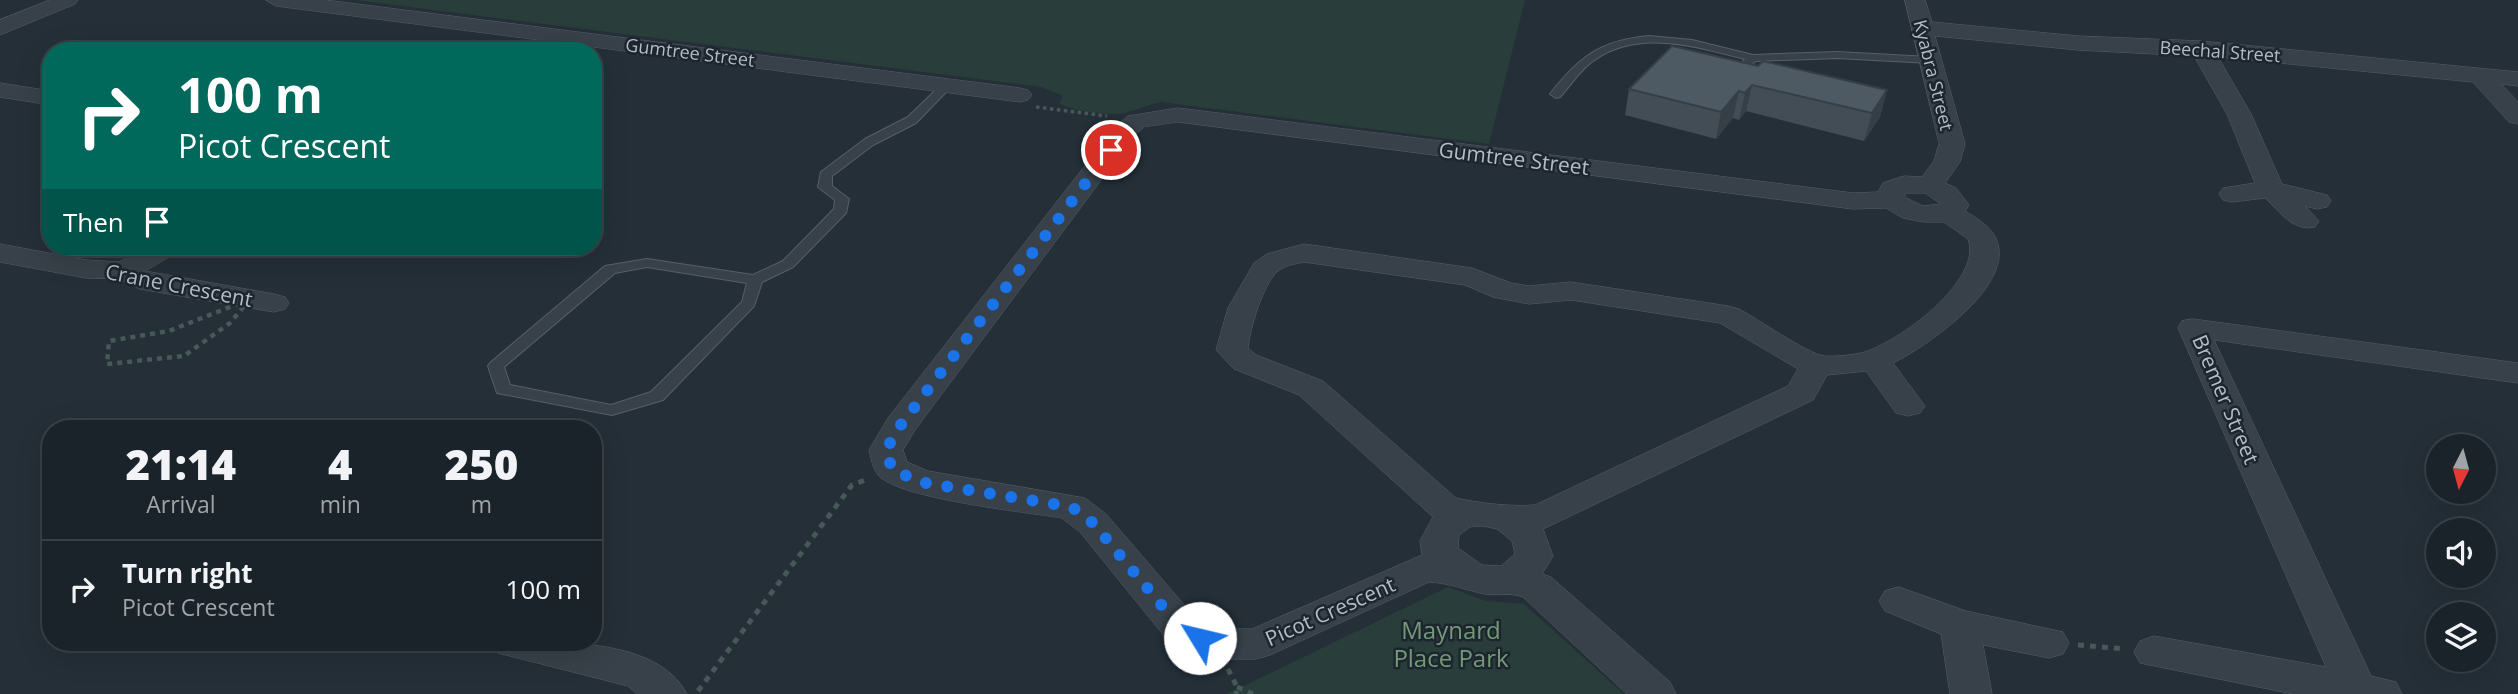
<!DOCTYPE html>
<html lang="en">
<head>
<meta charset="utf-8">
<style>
	:root { --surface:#1b232a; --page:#242b32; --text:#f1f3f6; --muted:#a0a4a8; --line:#394047 }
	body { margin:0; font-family:"Open Sans",sans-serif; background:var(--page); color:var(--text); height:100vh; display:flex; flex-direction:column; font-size:26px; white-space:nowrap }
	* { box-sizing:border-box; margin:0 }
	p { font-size:23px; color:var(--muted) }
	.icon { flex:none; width:38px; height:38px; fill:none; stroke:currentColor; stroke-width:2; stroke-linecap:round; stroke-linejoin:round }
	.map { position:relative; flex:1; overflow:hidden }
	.panel { position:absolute; left:42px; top:420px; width:560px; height:231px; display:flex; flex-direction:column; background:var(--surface); border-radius:28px; box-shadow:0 7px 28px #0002,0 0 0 2px var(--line) }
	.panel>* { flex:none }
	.hud { position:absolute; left:42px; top:42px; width:560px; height:214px; border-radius:28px; box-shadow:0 7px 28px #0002,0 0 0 2px var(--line); background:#00695c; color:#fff; overflow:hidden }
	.needle { width:46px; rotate:186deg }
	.fabs { position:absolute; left:2426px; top:434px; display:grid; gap:14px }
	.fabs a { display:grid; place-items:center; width:70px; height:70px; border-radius:50%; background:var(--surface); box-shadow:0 7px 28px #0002,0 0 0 2px var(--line); font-size:35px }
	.pin { position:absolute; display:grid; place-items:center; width:60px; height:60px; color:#fff; margin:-30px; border:4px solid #fff; border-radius:50%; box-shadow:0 2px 7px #0007 }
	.me { position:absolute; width:77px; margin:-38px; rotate:306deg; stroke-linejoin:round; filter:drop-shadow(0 0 5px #0008) }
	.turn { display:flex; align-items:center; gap:24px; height:147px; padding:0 21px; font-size:32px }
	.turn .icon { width:91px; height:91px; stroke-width:2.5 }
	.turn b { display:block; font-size:49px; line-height:60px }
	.then { display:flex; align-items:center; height:66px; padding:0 21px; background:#0003; gap:14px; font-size:26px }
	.eta { display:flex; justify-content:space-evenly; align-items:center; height:119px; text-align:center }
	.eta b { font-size:42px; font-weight:800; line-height:49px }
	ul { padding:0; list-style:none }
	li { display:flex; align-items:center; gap:21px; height:98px; padding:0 21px; border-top:2px solid var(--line) }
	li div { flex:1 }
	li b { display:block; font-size:26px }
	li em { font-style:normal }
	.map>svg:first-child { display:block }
	.green { fill:#293d3b }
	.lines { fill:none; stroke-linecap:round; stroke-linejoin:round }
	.lane-casing { stroke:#565f67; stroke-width:2 }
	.street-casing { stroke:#565f67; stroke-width:1 }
	.path-far2 { stroke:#465858; stroke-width:3.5; stroke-dasharray:3.5 3.5; stroke-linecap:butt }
	.path-far1 { stroke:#465858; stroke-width:4.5; stroke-dasharray:5 5; stroke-linecap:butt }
	.path { stroke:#465858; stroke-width:5; stroke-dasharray:6 6; stroke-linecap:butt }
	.lane { fill:#384149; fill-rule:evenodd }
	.street { fill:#384149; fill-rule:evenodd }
	.wall { fill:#424d56 }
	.shaded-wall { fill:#363f46 }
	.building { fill:#4d5a64; stroke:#363f46; stroke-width:2 }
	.route { stroke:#1a73e8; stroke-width:12; stroke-dasharray:0 21.6 }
	.labels { text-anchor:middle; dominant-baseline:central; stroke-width:5; stroke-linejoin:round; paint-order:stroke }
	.far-street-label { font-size:18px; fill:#b3bcc5; stroke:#1d262e }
	.street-label { font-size:21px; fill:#b3bcc5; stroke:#1d262e }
	.near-park-label { font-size:24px; fill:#739977; stroke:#1d262e }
</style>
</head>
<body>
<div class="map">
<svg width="2518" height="694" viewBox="0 0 2518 694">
	<rect width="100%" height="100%" fill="#242f38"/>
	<g class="green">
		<path d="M 355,0 L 1525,0 L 1489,144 L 1161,102 C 1147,105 1135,111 1124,113 C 1110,116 1070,111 1059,103 L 1063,96 L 1041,87 Z"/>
		<path d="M 1448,587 L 1486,601 L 1524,604 L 1624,694 L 1227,694 Z"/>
	</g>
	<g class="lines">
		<g class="lane-casing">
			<g id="lane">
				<path d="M 1649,36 L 1692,40 L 1753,55 L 1837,52 L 1930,57 L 1936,60 L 1930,63 L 1837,58 L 1756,61 L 1746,68 L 1740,65 L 1745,59 C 1696,47 1639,28 1593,61 C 1580,70 1571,85 1560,97 L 1556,98 L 1550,94 C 1579,57 1601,40 1649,36 Z"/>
				<path d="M 947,81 L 951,83 L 951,87 L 916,123 L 873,145 L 832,176 L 832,186 L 849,199 L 846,213 L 793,267 L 762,282 L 754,306 L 663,400 L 612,415 L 497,393 L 488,366 L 490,363 L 605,266 L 647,259 L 753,275 L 783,261 L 834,209 L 835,200 L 818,187 L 821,172 L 865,139 L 908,117 L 943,83 ZM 647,267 L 747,283 L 742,302 L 651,392 L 611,405 L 510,385 L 504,367 L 615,273 Z"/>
			</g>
		</g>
		<g class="street-casing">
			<g id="street">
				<path d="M 50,0 L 78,0 L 75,4 L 0,35 L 0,20 Z"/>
				<path d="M 266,0 L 325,0 L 1020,88 L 1028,90 L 1032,95 L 1028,100 L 1020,102 L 276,6 Z"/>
				<path d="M 1905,0 L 1925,0 L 1932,22 L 2078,36 L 2201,41 L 2518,72 L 2518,86 L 2501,84 L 2518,102 L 2518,124 L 2509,122 L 2473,82 L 2218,57 L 2251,114 L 2282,184 L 2327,195 L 2331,201 L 2327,207 L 2317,209 L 2305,206 L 2319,221 L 2315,227 C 2293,232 2280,212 2265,198 L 2232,202 L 2223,200 L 2219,194 L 2223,188 L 2255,183 L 2227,114 L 2194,56 L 2078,50 L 1935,36 L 1965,144 L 1960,162 L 1945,183 L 1956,188 L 1969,205 L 1965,211 C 1978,219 1994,228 1998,244 C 2010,289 1927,346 1893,363 L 1925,406 L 1920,413 L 1908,416 L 1896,413 L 1866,371 L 1827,375 L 1813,400 L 1543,529 L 1553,556 L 1542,574 L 1551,577 L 1670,682 L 1676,694 L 1627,694 L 1523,597 C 1509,592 1499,596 1485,594 C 1465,590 1450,583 1429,582 L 1270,655 L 1256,659 L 1215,659 L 1170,643 L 1080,532 L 1062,518 C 1026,512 899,499 878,475 C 873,469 871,458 869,450 L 888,418 L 1116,126 L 1128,116 L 1178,108 L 1853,193 L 1878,192 L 1883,183 L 1904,176 L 1922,177 L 1934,161 L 1939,144 ZM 1178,122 L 1853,209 L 1886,208 L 1903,218 L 1923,222 L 1944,222 L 1968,239 C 1984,280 1897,344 1861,353 C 1851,355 1835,357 1824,356 C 1808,354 1756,318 1739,309 L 1728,306 L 1571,282 L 1529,286 L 1511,283 L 1472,268 L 1304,244 L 1267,254 L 1254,263 L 1228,308 L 1216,350 L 1234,369 L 1299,395 L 1433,517 L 1420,541 L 1422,555 L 1252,629 L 1217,629 L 1198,621 L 1106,514 L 1085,498 L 928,471 L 907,462 L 903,450 L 915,430 L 1134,136 L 1144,127 ZM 1905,193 L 1925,193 L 1941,204 L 1923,206 L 1906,198 ZM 1304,262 L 1465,285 L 1493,297 L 1529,304 L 1571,300 L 1720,323 L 1798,369 L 1788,386 L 1535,505 C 1513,507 1476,503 1456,498 L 1323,381 L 1256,355 L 1248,348 C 1250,328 1263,284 1278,271 C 1286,265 1295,264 1304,262 ZM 1483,526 L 1497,529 L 1512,541 L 1515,554 L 1501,566 L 1482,565 L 1458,548 L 1459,535 L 1470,527 Z"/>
				<path d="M 0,83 L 51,91 L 51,105 L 0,97 Z"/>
				<path d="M 0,244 L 86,260 L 119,262 L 146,247 L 180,247 L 176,253 L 145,271 L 274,294 L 285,297 L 289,303 L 285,309 L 274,312 L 140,289 L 118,279 L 86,278 L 0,262 Z"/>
				<path d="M 2193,319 L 2518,363 L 2518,383 L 2214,340 L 2371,676 L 2396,682 L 2402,694 L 2293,694 L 2140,663 L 2134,652 L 2140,641 L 2154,636 L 2326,667 L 2178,328 L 2182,321 Z"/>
				<path d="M 1899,587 L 1966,611 L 2063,632 L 2069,643 L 2063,654 L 2049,658 L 1983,645 L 1992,694 L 1950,694 L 1941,634 L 1885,611 L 1879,601 L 1885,591 Z"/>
				<path d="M 492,642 C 549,642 656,635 687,694 L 637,694 L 628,686 L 498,653 Z"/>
			</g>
		</g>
		<path class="path-far2" d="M 1036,107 L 1107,116"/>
		<path class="path-far1" d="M 250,299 L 230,323 L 184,356 L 107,364 L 109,341 L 169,331 Z"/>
		<g class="path">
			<path d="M 2078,645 L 2125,649"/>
			<path d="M 1228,669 L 1237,687 L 1236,694"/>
			<path d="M 1237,687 L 1253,694"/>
			<path d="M 698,691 L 852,485 L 868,479"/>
		</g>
		<use href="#lane" class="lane"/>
		<use href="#street" class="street"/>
	</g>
	<path class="wall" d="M 1758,66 L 1887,90 L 1880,117 L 1864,141 L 1746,111 L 1739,120 L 1733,118 L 1716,139 L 1625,115 L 1629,89 Z"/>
	<g class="shaded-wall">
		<path d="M 1752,85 L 1746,111 L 1739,120 L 1745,93 Z"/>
		<path d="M 1887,90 L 1880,117 L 1864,141 L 1872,113 Z"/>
		<path d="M 1739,91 L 1733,118 L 1716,139 L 1721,112 Z"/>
	</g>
	<path class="building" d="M 1672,46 L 1758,66 L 1763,61 L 1887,90 L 1872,113 L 1752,85 L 1745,93 L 1739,91 L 1721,112 L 1629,89 Z"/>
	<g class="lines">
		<path class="route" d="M 1111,150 L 900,426 L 886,450 L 892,469 L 920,482 L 1072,507 L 1093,523 L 1184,632 L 1200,638"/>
	</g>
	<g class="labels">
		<g class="far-street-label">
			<text transform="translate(2220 51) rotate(4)">Beechal Street</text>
			<text transform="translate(690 52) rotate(7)">Gumtree Street</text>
			<text transform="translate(1934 75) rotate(76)">Kyabra Street</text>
		</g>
		<g class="street-label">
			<text transform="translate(1514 158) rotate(7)">Gumtree Street</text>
			<text transform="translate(179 285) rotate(11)">Crane Crescent</text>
			<text transform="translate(2226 399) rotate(67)">Bremer Street</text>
			<text transform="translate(1330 611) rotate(-24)">Picot Crescent</text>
		</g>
		<g class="near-park-label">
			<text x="1451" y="629">Maynard<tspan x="1451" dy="28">Place Park</tspan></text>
		</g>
	</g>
</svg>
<div class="fabs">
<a><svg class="needle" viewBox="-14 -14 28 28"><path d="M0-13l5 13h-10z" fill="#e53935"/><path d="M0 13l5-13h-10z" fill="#a0a4a8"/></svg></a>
<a><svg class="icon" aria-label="sound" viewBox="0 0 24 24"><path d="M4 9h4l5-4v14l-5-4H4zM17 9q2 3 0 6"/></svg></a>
<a><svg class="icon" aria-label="layers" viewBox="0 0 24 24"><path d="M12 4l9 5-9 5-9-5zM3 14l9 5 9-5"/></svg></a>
</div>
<div class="pin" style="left:1111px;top:150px;background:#d93025"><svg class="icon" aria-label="arrive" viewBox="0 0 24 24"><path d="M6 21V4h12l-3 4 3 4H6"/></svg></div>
<svg class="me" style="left:1200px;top:638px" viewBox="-20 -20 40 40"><circle r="19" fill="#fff"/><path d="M0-13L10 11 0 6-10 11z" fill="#1a73e8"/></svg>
<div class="hud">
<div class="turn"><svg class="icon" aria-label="right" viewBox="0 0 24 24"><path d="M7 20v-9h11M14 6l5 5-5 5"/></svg><div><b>100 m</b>Picot Crescent</div></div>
<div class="then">Then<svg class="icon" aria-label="arrive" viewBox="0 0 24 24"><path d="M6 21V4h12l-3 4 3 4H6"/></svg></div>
</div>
<section class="panel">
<div class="eta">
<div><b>21:14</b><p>Arrival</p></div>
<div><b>4</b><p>min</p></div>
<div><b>250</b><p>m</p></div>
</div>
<ul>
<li><svg class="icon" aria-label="right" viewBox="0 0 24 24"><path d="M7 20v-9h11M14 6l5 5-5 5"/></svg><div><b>Turn right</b><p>Picot Crescent</p></div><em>100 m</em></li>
</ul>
</section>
</div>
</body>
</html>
